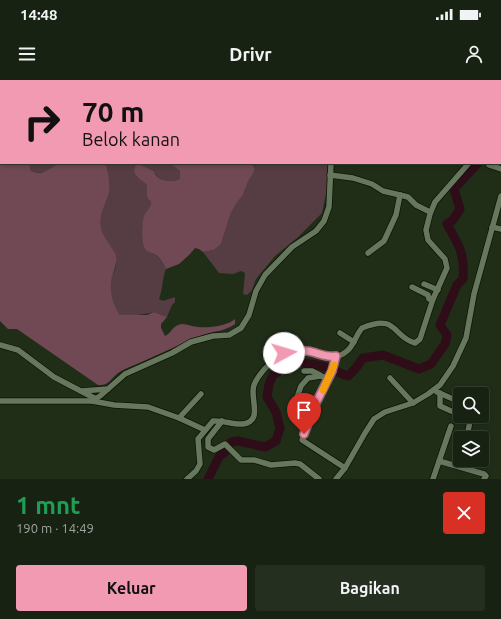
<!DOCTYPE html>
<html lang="id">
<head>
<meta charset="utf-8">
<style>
	:root { --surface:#182212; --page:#252f20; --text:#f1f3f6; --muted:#9fa49f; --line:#363f32; --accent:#f19ab2 }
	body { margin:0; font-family:Ubuntu,sans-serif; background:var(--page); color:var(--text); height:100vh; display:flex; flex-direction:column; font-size:15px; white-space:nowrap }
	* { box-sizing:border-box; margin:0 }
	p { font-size:13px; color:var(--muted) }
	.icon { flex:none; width:22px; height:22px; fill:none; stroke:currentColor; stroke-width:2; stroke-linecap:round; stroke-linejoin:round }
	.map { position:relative; height:399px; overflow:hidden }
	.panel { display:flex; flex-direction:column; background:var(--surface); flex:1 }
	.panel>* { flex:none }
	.guide { position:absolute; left:0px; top:0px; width:501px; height:84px; box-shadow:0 2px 6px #0003,0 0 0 1px var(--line); background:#f19ab2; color:#111; overflow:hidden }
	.controls { position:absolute; left:453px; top:307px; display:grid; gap:8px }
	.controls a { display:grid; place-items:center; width:36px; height:36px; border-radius:4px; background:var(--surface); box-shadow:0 2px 6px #0003,0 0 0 1px var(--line); font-size:20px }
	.pin { position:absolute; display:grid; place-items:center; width:34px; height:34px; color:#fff; margin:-41px -17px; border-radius:50% 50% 50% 0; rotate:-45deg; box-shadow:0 0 4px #0007 }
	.pin .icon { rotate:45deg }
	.me { position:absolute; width:44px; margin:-22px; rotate:84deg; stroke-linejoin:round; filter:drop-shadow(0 0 3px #0008) }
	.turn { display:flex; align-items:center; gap:14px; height:84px; padding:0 16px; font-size:18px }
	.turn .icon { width:52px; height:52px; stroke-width:2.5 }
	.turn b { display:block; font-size:28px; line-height:34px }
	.round { display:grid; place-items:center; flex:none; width:42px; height:42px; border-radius:4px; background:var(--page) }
	.summary { display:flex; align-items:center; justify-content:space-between; height:68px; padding:0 16px }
	h1 { font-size:24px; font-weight:700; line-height:30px; color:#1e9e55 }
	.cta { display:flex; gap:8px; margin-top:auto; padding:8px 16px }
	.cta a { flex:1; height:46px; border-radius:4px; background:var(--accent); color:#111; font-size:16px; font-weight:700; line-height:46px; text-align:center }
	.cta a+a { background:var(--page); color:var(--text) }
	.status { display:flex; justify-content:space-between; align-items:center; height:28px; padding:0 20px; background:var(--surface); direction:ltr }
	.status svg { height:11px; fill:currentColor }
	header { display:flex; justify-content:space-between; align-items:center; height:52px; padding:0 16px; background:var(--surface); font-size:18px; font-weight:700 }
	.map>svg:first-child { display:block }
	.green { fill:#563c43 }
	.forest { fill:#714954 }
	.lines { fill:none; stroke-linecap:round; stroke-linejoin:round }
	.river { stroke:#2f0d18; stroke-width:9 }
	.minor-casing { stroke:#091603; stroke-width:7 }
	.minor { stroke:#67775e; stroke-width:5.5 }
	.route-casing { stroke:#9d6474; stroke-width:10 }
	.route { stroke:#f19ab2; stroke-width:7 }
	.slow { stroke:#f59e0b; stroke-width:7 }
</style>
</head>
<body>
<div class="status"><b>14:48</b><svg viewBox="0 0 49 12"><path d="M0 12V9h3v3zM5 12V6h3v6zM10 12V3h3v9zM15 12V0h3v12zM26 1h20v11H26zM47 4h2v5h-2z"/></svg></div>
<header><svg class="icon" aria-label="menu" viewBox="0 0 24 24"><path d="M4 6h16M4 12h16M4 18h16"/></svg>Drivr<svg class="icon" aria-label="person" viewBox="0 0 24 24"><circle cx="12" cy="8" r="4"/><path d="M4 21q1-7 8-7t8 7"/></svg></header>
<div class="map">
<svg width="501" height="399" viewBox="0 0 501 399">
	<rect width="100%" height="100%" fill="#202e18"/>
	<g class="green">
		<path d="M 0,0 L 152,0 L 153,1 L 1,1 L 1,65 Z"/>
		<path d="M 29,83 L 60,83 C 53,90 41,95 31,91 Z"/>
		<path d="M 106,83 L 169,83 L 180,91 L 180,99 C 171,103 157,101 154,91 L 145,88 L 136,96 L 147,105 C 146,112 145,117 151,122 C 151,127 147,130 145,136 C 142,141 141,162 144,167 C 146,171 150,172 154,174 C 160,178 163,183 166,189 C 162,198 163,209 159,219 L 163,221 L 175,217 L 175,222 L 172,225 L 167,237 L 154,232 C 148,234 125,237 120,235 C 114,231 110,210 110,203 C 111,196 117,189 116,182 C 115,169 102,160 101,146 C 99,134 106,124 109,113 C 111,104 108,92 106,83 Z"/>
		<path d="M 252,83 L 329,83 L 327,109 L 322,133 L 297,158 L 275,176 L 256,199 L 252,210 L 247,215 L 243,214 L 245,193 L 241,191 L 233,194 L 219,193 L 203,172 L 214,170 L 221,164 L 231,133 L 236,124 L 243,115 L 248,102 L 255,90 Z"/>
	</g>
	<g class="forest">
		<path d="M 0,80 L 1,83 L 29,83 L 31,91 C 46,97 50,86 61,83 C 68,81 96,83 106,83 C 108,92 111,104 109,113 C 106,124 99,134 101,146 C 102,158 114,168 116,176 C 117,183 115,187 113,194 C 108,206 112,224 120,235 L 147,235 L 154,232 L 167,237 L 161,244 L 161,248 L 165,256 C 172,253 172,245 182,244 C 186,244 188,245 192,246 C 203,249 226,247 235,239 L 235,244 C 226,251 214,251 203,255 C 179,264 156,276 132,286 C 127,288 122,290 118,293 C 110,299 109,306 98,305 L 17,249 L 8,249 L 0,241 Z"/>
		<path d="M 169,83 L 252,83 L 255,90 L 248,102 L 243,115 L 236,124 L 231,133 L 221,164 L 214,170 L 203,172 L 199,169 L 195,168 L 189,175 L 179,184 L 166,189 C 163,183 160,177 154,174 C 150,172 146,172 144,167 C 141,162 142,141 144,136 C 147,130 151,127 151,122 C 145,117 146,112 147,105 C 140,99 129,94 137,84 C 143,85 148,89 154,91 C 156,101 171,103 180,99 L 180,91 Z"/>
	</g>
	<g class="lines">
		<g class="river">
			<path d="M 500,33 L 501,32"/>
			<path d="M 208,399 L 219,377 L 227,370 L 231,362 L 238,361 L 265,367 L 276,361 L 280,348 L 276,332 L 267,317 L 269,304 L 273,295 L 295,281 L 322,286 L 348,296 L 355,289 L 363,278 L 383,275 L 419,289 L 431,284 L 445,264 L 447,255 L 440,245 L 457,205 L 463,199 C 465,173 459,166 447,144 L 453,140 L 460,129 L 454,109 L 478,83"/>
		</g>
		<g class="minor-casing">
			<g id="minor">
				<path d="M 384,1 L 384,0"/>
				<path d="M 500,69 L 501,67"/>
				<path d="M 500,73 L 501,75"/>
				<path d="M 489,85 L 501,89"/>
				<path d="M 330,95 L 353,98 L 372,104 L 383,111 L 400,115"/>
				<path d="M 492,147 L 501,149"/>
				<path d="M 368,173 L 384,161 L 396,135 L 400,115 L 408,117 L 416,125 L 430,132"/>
				<path d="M 424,204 L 438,210"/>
				<path d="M 412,207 L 428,215 L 429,219 L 433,219"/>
				<path d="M 340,253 L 354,262"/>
				<path d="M 0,265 L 18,270 L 54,297 L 96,319"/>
				<path d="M 335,276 L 333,291 L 315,325 L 302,360 L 345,388"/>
				<path d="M 304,291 L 312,291 L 320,295"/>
				<path d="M 390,298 L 413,323"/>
				<path d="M 81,311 L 108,309"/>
				<path d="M 437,312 L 460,322"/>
				<path d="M 440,313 L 440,326 L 460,335"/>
				<path d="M 0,321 L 92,321 L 100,316 L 125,294 L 172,273 L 191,262 L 213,256 L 229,255 L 241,248 L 249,235 L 256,211 L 265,195 L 292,167 L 316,151 L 324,141 L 329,127 L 331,83"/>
				<path d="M 92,321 L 114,325 L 148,327 L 179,338 L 205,350"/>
				<path d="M 293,329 L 301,306 L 308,298 L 320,296 L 328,298"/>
				<path d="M 462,336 L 470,341 L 467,357"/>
				<path d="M 179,338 L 201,314"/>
				<path d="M 222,341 L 208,359 L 208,367 L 214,370 L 225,364 L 241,380 L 254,380 L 271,385 L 295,383 L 300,384 L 319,399"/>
				<path d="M 439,381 L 484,394 L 486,396 L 484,399"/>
				<path d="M 187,399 L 196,391 L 200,384 L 198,359 L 213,341 C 223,340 233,345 243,344 C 264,341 249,317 254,305 C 258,295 269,283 278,277 C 304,259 328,288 347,271 C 354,265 356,255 362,248 C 398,233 392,257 415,263 L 420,259 L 433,219 L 447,188 L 445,179 L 428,160 L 426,150 L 430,134 L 435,122 L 469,83"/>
				<path d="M 336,399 L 345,388 L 365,353 L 374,339 L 385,332 L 413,323 L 428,314 L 440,305 L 453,286 L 466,258 L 474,214 L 501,116"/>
				<path d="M 433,399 L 451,346"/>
			</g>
		</g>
		<use href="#minor" class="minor"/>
	</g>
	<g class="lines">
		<g class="route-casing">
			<path id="route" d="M 284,273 C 292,271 299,270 307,271 C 317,272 325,278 336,276 L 332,291 L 315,325 L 304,354"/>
		</g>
		<use href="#route" class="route"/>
		<path class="slow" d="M 323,310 L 334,285"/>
	</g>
</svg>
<div class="controls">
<a><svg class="icon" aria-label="search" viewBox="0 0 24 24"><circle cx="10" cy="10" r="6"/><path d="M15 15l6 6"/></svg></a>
<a><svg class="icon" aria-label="layers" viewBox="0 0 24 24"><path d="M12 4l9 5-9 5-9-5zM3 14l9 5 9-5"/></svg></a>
</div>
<div class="pin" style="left:304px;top:354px;background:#d93025"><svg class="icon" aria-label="arrive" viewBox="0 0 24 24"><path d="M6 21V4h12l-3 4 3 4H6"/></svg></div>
<svg class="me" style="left:284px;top:273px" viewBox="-20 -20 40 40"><circle r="19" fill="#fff"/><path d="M0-13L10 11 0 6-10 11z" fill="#f19ab2"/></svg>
<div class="guide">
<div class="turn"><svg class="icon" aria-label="right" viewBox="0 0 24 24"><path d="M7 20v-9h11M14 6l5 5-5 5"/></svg><div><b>70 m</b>Belok kanan</div></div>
</div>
</div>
<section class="panel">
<div class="summary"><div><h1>1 mnt</h1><p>190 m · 14:49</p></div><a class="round" style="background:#d93025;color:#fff"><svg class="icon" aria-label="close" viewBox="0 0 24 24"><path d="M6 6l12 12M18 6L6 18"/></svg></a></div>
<div class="cta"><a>Keluar</a><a>Bagikan</a></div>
</section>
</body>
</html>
